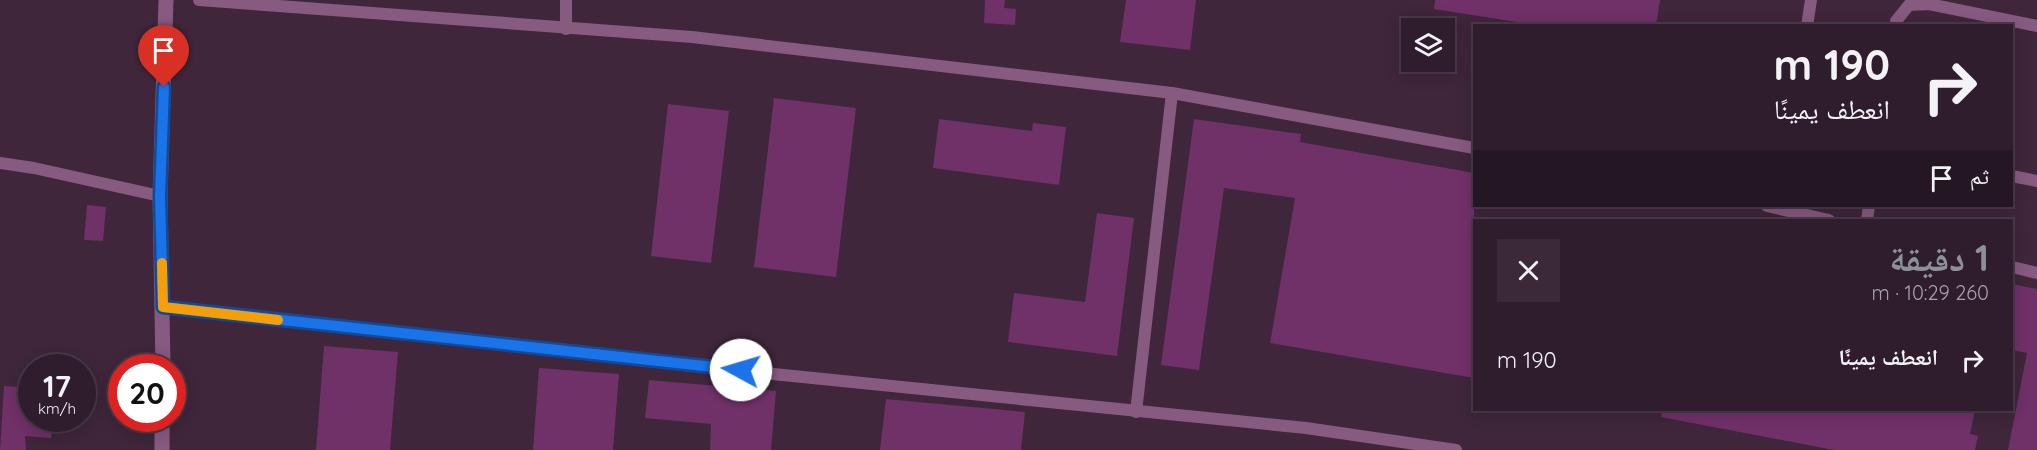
<!DOCTYPE html>
<html lang="ar">
<head>
<meta charset="utf-8">
<style>
	:root { --surface:#2f1c2c; --page:#3b2938; --text:#f1f3f6; --muted:#a7a1a9; --line:#4a3a48; --accent:#8c9099 }
	body { margin:0; font-family:Quicksand,"Noto Naskh Arabic",sans-serif; background:var(--page); color:var(--text); direction:rtl; height:100vh; display:flex; flex-direction:column; font-size:22px; white-space:nowrap }
	* { box-sizing:border-box; margin:0 }
	p { font-size:20px; color:var(--muted) }
	.icon { flex:none; width:33px; height:33px; fill:none; stroke:currentColor; stroke-width:2; stroke-linecap:round; stroke-linejoin:round }
	.map { position:relative; flex:1; overflow:hidden; direction:ltr }
	.sheet { position:absolute; left:1473px; top:219px; width:540px; height:192px; display:flex; flex-direction:column; background:var(--surface); border-radius:0px; box-shadow:0 3px 15px #0003,0 0 0 2px var(--line); direction:rtl }
	.sheet>* { flex:none }
	.guide { position:absolute; left:1473px; top:24px; width:540px; height:183px; border-radius:0px; box-shadow:0 3px 15px #0003,0 0 0 2px var(--line); direction:rtl; background:#2f1c2c; color:var(--text); overflow:hidden }
	.controls { position:absolute; left:1401px; top:18px; display:grid; gap:12px }
	.controls a { display:grid; place-items:center; width:54px; height:54px; border-radius:0px; background:var(--surface); box-shadow:0 3px 15px #0003,0 0 0 2px var(--line); font-size:30px }
	.speed { position:absolute; left:18px; top:354px; display:flex; gap:12px; font-size:30px; font-weight:700; text-align:center }
	.speed>* { display:grid; place-content:center; width:78px; height:78px; border-radius:50%; background:var(--surface); box-shadow:0 3px 15px #0003,0 0 0 2px var(--line); line-height:1 }
	.speed small { font-size:15px; font-weight:400 }
	.speed .limit { border:9px solid #d22; background:#fff; color:#111 }
	.pin { position:absolute; display:grid; place-items:center; width:51px; height:51px; color:#fff; margin:-62px -26px; border-radius:50% 50% 50% 0; rotate:-45deg; box-shadow:0 0 6px #0007 }
	.pin .icon { rotate:45deg }
	.me { position:absolute; width:66px; margin:-33px; rotate:276deg; stroke-linejoin:round; filter:drop-shadow(0 0 4px #0008) }
	.turn { display:flex; align-items:center; gap:21px; height:126px; padding:0 24px; font-size:27px }
	.turn .icon { width:78px; height:78px; stroke-width:2.5 }
	.turn b { display:block; font-size:42px; line-height:51px }
	.then { display:flex; align-items:center; height:57px; padding:0 24px; background:#0003; gap:12px; font-size:22px }
	.round { display:grid; place-items:center; flex:none; width:63px; height:63px; border-radius:0px; background:var(--page) }
	.headline { display:flex; align-items:center; justify-content:space-between; height:102px; padding:0 24px }
	h1 { font-size:36px; font-weight:700; line-height:45px; color:var(--accent) }
	ul { padding:0; list-style:none }
	li { display:flex; align-items:center; gap:18px; height:78px; padding:0 24px }
	li div { flex:1 }
	li b { display:block; font-size:22px }
	li em { font-style:normal }
	.map>svg:first-child { display:block }
	.building { fill:#703068 }
	.lines { fill:none; stroke-linecap:round; stroke-linejoin:round }
	.lane { stroke:#875a80; stroke-width:12 }
	.street { stroke:#875a80; stroke-width:15 }
	.route-casing { stroke:#114b97; stroke-width:15 }
	.route { stroke:#1a73e8; stroke-width:10 }
	.slow { stroke:#f59e0b; stroke-width:10 }
</style>
</head>
<body>
<div class="map">
<svg width="2037" height="450" viewBox="0 0 2037 450">
	<rect width="100%" height="100%" fill="#3f263b"/>
	<g class="building">
		<path d="M 985,0 L 1005,0 L 1004,8 L 1016,9 L 1015,25 L 984,23 Z"/>
		<path d="M 1126,0 L 1196,0 L 1190,50 L 1120,42 Z"/>
		<path d="M 1435,0 L 1660,0 L 1656,26 L 1541,26 L 1434,9 Z"/>
		<path d="M 774,98 L 856,108 L 836,277 L 754,267 Z"/>
		<path d="M 668,104 L 729,111 L 711,263 L 651,256 Z"/>
		<path d="M 939,119 L 1032,131 L 1033,123 L 1066,127 L 1059,185 L 933,168 Z"/>
		<path d="M 1194,119 L 1301,134 L 1300,142 L 1474,173 L 1474,378 L 1270,343 L 1295,198 L 1224,188 L 1199,370 L 1161,365 Z"/>
		<path d="M 87,205 L 106,207 L 103,241 L 84,240 Z"/>
		<path d="M 1097,213 L 1134,218 L 1117,356 L 1008,342 L 1014,293 L 1085,302 Z"/>
		<path d="M 2012,284 L 2037,289 L 2037,450 L 2008,450 L 2027,353 L 2012,350 Z"/>
		<path d="M 324,346 L 398,352 L 390,450 L 316,450 Z"/>
		<path d="M 539,368 L 619,374 L 613,450 L 533,450 Z"/>
		<path d="M 649,380 L 776,391 L 771,450 L 710,450 L 711,424 L 645,418 Z"/>
		<path d="M 4,386 L 32,388 L 32,418 L 53,418 L 51,438 L 25,436 L 26,450 L 0,450 Z"/>
		<path d="M 886,399 L 1025,412 L 1021,450 L 880,450 Z"/>
		<path d="M 1662,410 L 1975,410 L 1970,434 L 1978,436 L 1975,450 L 1834,450 L 1661,417 Z"/>
	</g>
	<g class="lines">
		<g class="lane">
			<path d="M 199,0 L 692,37 L 1172,93 L 1474,148"/>
			<path d="M 1807,26 L 1811,0"/>
			<path d="M 1896,26 L 1896,21 L 1909,5 L 1929,4 L 2037,26"/>
			<path d="M 566,29 L 566,0"/>
			<path d="M 0,163 L 34,168 L 160,196"/>
			<path d="M 2012,176 L 2037,181"/>
			<path d="M 1767,206 L 1829,220"/>
			<path d="M 1867,220 L 1869,206"/>
			<path d="M 2012,267 L 2037,273"/>
			<path d="M 163,307 L 694,366 L 1306,428 L 1456,450"/>
			<path d="M 1136,412 L 1172,93"/>
		</g>
		<g class="street">
			<path d="M 163,368 L 160,196 L 166,0"/>
			<path d="M 162,450 L 162,418"/>
		</g>
	</g>
	<g class="lines">
		<g class="route-casing">
			<path id="route" d="M 164,87 L 160,196 L 163,307 L 741,370"/>
		</g>
		<use href="#route" class="route"/>
		<path class="slow" d="M 162,263 L 163,307 L 278,320"/>
	</g>
</svg>
<div class="controls">
<a><svg class="icon" aria-label="layers" viewBox="0 0 24 24"><path d="M12 4l9 5-9 5-9-5zM3 14l9 5 9-5"/></svg></a>
</div>
<div class="speed"><div>17<small>km/h</small></div><div class="limit">20</div></div>
<div class="pin" style="left:164px;top:87px;background:#d93025"><svg class="icon" aria-label="arrive" viewBox="0 0 24 24"><path d="M6 21V4h12l-3 4 3 4H6"/></svg></div>
<svg class="me" style="left:741px;top:370px" viewBox="-20 -20 40 40"><circle r="19" fill="#fff"/><path d="M0-13L10 11 0 6-10 11z" fill="#1a73e8"/></svg>
<div class="guide">
<div class="turn"><svg class="icon" aria-label="right" viewBox="0 0 24 24"><path d="M7 20v-9h11M14 6l5 5-5 5"/></svg><div><b>190 m</b>انعطف يمينًا</div></div>
<div class="then">ثم<svg class="icon" aria-label="arrive" viewBox="0 0 24 24"><path d="M6 21V4h12l-3 4 3 4H6"/></svg></div>
</div>
<section class="sheet">
<div class="headline"><div><h1>1 دقيقة</h1><p>260 m · 10:29</p></div><a class="round"><svg class="icon" aria-label="close" viewBox="0 0 24 24"><path d="M6 6l12 12M18 6L6 18"/></svg></a></div>
<ul>
<li><svg class="icon" aria-label="right" viewBox="0 0 24 24"><path d="M7 20v-9h11M14 6l5 5-5 5"/></svg><div><b>انعطف يمينًا</b></div><em>190 m</em></li>
</ul>
</section>
</div>
</body>
</html>
